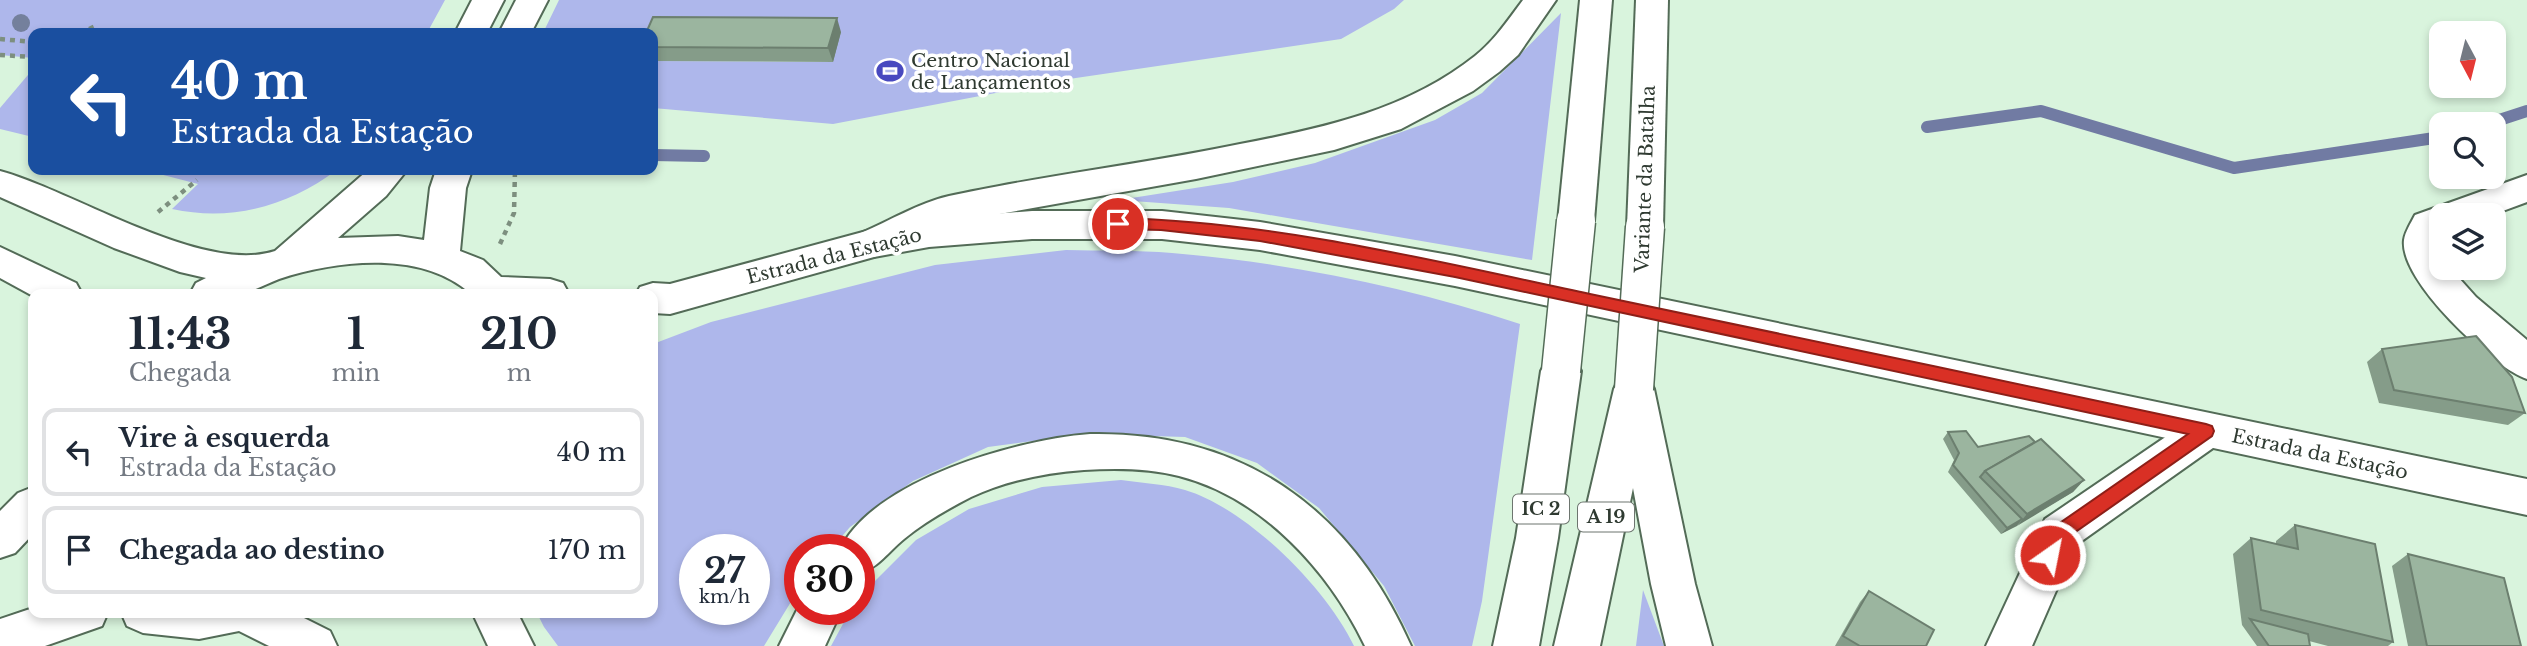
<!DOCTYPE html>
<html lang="pt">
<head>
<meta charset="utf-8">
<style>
	:root { --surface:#fff; --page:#f6f6f7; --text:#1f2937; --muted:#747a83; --line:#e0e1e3 }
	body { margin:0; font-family:"Libre Baskerville",serif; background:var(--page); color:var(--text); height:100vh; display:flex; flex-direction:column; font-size:26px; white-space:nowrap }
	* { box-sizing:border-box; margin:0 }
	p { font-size:23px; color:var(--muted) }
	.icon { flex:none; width:38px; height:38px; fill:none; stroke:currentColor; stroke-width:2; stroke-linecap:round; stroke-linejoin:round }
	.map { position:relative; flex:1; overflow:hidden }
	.details { position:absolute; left:28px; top:289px; width:630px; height:329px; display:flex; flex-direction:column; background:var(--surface); border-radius:14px; box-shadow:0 4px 10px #0003 }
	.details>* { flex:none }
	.top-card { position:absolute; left:28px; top:28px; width:630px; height:147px; border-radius:14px; box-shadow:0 4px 10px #0003; background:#1a4fa0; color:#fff; overflow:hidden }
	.needle { width:46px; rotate:173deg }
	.tools { position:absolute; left:2429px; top:21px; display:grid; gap:14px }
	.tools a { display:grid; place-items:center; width:77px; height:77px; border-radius:14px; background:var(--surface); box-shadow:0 4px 10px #0003; font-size:35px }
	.speed { position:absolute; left:679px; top:534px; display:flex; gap:14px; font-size:35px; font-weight:700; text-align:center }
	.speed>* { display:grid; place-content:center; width:91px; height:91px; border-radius:50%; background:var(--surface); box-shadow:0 4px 10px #0003; line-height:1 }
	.speed small { font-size:18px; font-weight:400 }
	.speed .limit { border:10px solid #d22; background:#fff; color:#111 }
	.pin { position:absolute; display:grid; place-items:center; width:60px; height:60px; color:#fff; margin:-30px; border:4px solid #fff; border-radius:50%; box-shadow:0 2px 7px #0007 }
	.me { position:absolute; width:77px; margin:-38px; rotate:33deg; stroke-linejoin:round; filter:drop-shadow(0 0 5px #0008) }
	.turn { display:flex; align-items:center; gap:24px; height:147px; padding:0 28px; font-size:32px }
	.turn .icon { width:91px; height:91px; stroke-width:2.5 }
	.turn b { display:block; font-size:49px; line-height:60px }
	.eta { display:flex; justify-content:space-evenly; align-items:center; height:119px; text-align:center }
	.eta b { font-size:42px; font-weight:700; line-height:49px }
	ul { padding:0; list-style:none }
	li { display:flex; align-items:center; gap:21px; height:88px; margin:0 14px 10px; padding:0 14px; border:4px solid var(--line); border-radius:14px }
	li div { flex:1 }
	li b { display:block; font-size:26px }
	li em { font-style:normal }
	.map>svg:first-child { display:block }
	.green { fill:#aeb7eb; fill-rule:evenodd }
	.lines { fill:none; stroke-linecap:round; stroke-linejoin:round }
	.stream { stroke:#717ba3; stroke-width:12 }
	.minor-casing { stroke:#536b57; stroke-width:4 }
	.major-casing { stroke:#536b57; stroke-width:4 }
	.highway-casing { stroke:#536b57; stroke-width:4 }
	.path { stroke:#7d8f7f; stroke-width:4.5; stroke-dasharray:5 5; stroke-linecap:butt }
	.minor { fill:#fff; fill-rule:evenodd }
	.major { fill:#fff; fill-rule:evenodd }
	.highway { fill:#fff; fill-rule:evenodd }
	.highway-bridge-casing { stroke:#536b57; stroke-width:41; stroke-linecap:butt }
	.highway-bridge { stroke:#fff; stroke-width:38 }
	.tree { fill:#74809c }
	.wall { fill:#859c89 }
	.shaded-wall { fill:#6c7f6f }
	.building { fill:#9bb59f; stroke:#6c7f6f; stroke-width:2 }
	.route { fill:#d93025; stroke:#8d1f18; stroke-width:2 }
	.labels { text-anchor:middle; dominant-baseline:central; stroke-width:7; stroke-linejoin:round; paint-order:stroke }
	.shield { fill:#fff; stroke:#6d756f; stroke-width:2 }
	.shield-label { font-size:18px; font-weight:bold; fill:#2f3a31 }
	.poi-label { font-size:19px; fill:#2f3a31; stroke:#fff; text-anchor:start }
	.street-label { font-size:19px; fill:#2f3a31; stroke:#fff }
</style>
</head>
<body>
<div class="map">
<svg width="2527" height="646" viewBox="0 0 2527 646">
	<rect width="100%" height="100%" fill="#d9f4dd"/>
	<g class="green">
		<path d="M 0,0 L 445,0 L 427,33 L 33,33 L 33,58 L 0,55 Z"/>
		<path d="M 559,0 L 1404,0 L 1394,9 L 1341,39 L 1069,79 L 833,124 L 653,108 L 653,61 L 833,62 L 653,33 L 543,33 Z"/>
		<path d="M 1561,13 L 1532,260 L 1229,208 L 1119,200 L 1233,182 L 1315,163 L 1435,120 L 1482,93 Z"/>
		<path d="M 33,69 L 33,137 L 0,129 L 0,108 Z"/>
		<path d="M 144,170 L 337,170 C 288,206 232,222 172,209 L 198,184 Z"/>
		<path d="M 1066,250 C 1101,251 1137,250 1172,253 C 1291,263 1408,287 1520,324 L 1482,601 L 1472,646 L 1415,646 L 1384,586 L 1319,508 L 1257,463 L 1185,437 L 1085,434 L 988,447 L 913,481 L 850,527 L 831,549 L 800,550 L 800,587 L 764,646 L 558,646 L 544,627 L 537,613 L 653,612 L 653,344 L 711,322 L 935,265 ZM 695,550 L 754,550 L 754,609 L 695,609 Z"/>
		<path d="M 1121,480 C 1142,483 1165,484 1185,490 C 1248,509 1326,588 1354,646 L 831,646 L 851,609 L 859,609 L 859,597 L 916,540 L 969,509 L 1042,487 Z"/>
		<path d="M 1643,590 L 1664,646 L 1636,646 Z"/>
	</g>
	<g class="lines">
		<g class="stream">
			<path d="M 2487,124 L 2527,111"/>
			<path d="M 1927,127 L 2041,111 L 2234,168 L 2441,137"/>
			<path d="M 653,155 L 704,156"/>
		</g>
		<g class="minor-casing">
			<g id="minor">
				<path d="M 2527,175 L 2527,202 L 2492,215 L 2441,215 L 2441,268 L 2450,268 L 2476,297 L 2527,340 L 2527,379 C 2492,367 2399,281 2404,240 C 2405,232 2411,223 2415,215 Z"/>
				<path d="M 2206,414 L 2220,419 L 2226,431 L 2220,443 L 2076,545 L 2032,646 L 1986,646 L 2045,519 L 2192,419 Z"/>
				<path d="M 33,487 L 33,534 L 15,553 L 0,558 L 0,511 L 18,493 Z"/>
				<path d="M 33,608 L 33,612 L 108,612 L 102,626 L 45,646 L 0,646 L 0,619 Z"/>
			</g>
		</g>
		<g class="major-casing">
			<g id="major">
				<path d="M 472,0 L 504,0 L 487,33 L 455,33 Z"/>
				<path d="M 516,0 L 548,0 L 531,33 L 499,33 Z"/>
				<path d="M 368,170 L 407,170 L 386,196 L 338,238 L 398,236 L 424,240 L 430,188 L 436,170 L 472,170 L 466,188 L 460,251 L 483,260 L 501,277 L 550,279 L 563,283 L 569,294 L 471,294 C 422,250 338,260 279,279 C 268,283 256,290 244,293 C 229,298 206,294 190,294 L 196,283 L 206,278 L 180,272 L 114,248 L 0,197 L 0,171 C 74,191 203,275 275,251 Z"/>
				<path d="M 1032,211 L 1162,211 L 1260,222 L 1455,256 L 2527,479 L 2527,515 L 1455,286 L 1260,250 L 1162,239 L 1032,239 L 929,247 L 874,257 L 670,314 L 653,313 L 653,294 L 636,294 L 640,287 L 653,283 L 670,284 L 874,229 L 929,219 Z"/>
				<path d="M 0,247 L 76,283 L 82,294 L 33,296 L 0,278 Z"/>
				<path d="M 121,612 L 292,612 L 330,631 L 337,646 L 269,646 L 239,631 L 199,639 L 143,633 L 127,626 Z"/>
				<path d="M 472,612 L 517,612 L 534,646 L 488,646 Z"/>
			</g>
		</g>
		<g class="highway-casing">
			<g id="highway">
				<path d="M 1523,0 L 1556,0 L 1518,55 L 1499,72 L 1473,91 L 1401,129 L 1334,150 L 1196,179 L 954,222 L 874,257 L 861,253 L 856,243 L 861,233 C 889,221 919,203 949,196 C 1045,175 1144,164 1240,144 C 1324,128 1407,110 1475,56 C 1495,40 1508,20 1523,0 Z"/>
				<path d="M 1580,0 L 1612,0 L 1594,221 L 1589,231 L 1576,235 L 1563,231 L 1558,221 Z"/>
				<path d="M 1636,0 L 1668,0 L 1663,227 L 1658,237 L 1645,241 L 1632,237 L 1627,227 Z"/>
				<path d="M 1561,355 L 1575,360 L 1581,371 L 1558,538 L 1539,646 L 1493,646 L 1516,538 L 1541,371 L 1547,360 Z"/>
				<path d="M 1634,373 L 1648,377 L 1654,389 L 1695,584 L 1712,646 L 1666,646 L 1651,584 L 1633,488 L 1600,646 L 1554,646 L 1614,389 L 1620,377 Z"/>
				<path d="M 1090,434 C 1242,431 1350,508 1411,646 L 1365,646 C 1329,571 1262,497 1179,476 C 1148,468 1115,468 1084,470 C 1045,473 1007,480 971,497 C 948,509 924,522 904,539 C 888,552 879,567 859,574 L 859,550 L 840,550 C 872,480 1020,439 1090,434 Z"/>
				<path d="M 800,604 L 800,609 L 842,609 L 825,646 L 779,646 Z"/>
			</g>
		</g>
		<g class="path">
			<path d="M 80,33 L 98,25"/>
			<path d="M 0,39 L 33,42"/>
			<path d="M 0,55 L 33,57"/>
			<path d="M 158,212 L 197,180"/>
			<path d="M 500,244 L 514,213 L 515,170"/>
		</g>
		<use href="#minor" class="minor"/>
		<use href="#major" class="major"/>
		<use href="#highway" class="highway"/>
		<g class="highway-bridge-casing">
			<g id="highway-bridge">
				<path d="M 1561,371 L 1576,221"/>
				<path d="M 1634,389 L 1645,227"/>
			</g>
		</g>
		<use href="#highway-bridge" class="highway-bridge"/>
	</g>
	<circle class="tree" cx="21" cy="23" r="9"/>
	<g class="wall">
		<path d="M 841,32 L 833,62 L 653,61 L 653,33 Z"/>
		<path d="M 2382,349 L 2525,413 L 2508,425 L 2379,403 L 2367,362 Z"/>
		<path d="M 1948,432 L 1978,447 L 2035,442 L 2084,480 L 2073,492 L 2001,534 L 1948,472 L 1954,460 L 1943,439 Z"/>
		<path d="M 2295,525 L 2393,642 L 2388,646 L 2328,646 L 2309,641 L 2310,646 L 2257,646 L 2242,625 L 2233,554 L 2251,538 L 2276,544 L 2276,541 Z"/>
		<path d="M 2408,554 L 2521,646 L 2408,646 L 2392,566 Z"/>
		<path d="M 1869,591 L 1926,646 L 1835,646 L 1860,602 Z"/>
	</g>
	<g class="shaded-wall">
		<path d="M 837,18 L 841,32 L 833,62 L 828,48 Z"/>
		<path d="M 2084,480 L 2073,492 L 2017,526 L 2027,514 Z"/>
		<path d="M 2022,519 L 2017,526 L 2001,534 L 2007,528 Z"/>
	</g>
	<g class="building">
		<path d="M 653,17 L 837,18 L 828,48 L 653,47 L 653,33 L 646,33 Z"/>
		<path d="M 2476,336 L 2512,377 L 2525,413 L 2394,390 L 2382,349 Z"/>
		<path d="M 1966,431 L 1978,447 L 2029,436 L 2035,442 L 1985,471 L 1980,477 L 2022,519 L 2007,528 L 1953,465 L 1959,453 L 1948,432 Z"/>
		<path d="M 2041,439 L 2084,480 L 2027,514 L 1985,471 Z"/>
		<path d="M 2295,525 L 2375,544 L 2393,642 L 2261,610 L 2251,538 L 2298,549 Z"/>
		<path d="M 2408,554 L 2504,578 L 2521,646 L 2427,646 Z"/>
		<path d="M 1869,591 L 1934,630 L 1926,646 L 1860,646 L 1843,636 Z"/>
		<path d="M 2250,619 L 2308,634 L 2310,646 L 2269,646 Z"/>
	</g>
	<path class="route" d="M 1118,218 C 1277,222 1435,261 1590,294 C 1795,337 2001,380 2206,424 L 2212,426 L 2214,431 L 2212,436 L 2067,538 L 2056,561 L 2050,563 L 2044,561 L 2041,555 L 2054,527 L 2188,434 L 1455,277 L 1260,241 L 1161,230 L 1118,229 L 1110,224 Z"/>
	<defs>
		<g id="stadium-bare" transform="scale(2.1)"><path d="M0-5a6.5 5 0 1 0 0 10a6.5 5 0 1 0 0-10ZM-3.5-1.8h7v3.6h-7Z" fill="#4849bf" stroke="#fff" stroke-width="2.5" paint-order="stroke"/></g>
	</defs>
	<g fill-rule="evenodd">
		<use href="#stadium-bare" x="890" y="71"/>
	</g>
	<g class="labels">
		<g class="shield">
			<rect x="1513" y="494.5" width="56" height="29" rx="5"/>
			<rect x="1578" y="502.5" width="56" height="29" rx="5"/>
		</g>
		<g class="shield-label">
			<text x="1541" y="509">IC 2</text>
			<text x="1606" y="517">A 19</text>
		</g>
		<g class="poi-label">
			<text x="911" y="60">Centro Nacional<tspan x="911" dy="22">de Lançamentos</tspan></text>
		</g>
		<g class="street-label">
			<text transform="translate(1645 179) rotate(-88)">Variante da Batalha</text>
			<text transform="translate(834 256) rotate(-14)">Estrada da Estação</text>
			<text transform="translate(2320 454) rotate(12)">Estrada da Estação</text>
		</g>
	</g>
</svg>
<div class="tools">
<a><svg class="needle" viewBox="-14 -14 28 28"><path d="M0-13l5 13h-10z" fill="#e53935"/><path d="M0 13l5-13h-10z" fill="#747a83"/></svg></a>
<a><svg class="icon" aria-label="search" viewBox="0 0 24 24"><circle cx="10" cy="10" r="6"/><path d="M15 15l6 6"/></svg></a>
<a><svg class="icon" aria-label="layers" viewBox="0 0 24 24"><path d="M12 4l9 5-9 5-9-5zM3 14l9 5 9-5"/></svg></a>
</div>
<div class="speed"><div>27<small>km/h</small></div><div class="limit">30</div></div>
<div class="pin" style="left:1118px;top:224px;background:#d93025"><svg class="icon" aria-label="arrive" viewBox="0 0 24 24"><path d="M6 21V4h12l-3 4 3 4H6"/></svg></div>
<svg class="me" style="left:2050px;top:555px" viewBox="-20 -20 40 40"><circle r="17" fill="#d93025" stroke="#fff" stroke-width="3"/><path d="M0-11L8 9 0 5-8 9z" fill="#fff"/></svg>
<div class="top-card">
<div class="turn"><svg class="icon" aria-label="left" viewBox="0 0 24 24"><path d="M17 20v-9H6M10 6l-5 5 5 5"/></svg><div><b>40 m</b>Estrada da Estação</div></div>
</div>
<section class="details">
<div class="eta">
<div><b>11:43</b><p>Chegada</p></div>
<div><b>1</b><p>min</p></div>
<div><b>210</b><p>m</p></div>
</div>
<ul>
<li><svg class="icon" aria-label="left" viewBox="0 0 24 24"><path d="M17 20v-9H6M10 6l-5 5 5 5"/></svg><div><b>Vire à esquerda</b><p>Estrada da Estação</p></div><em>40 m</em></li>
<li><svg class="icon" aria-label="arrive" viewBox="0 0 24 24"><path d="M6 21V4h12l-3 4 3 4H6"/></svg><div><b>Chegada ao destino</b></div><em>170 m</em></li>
</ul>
</section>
</div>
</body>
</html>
